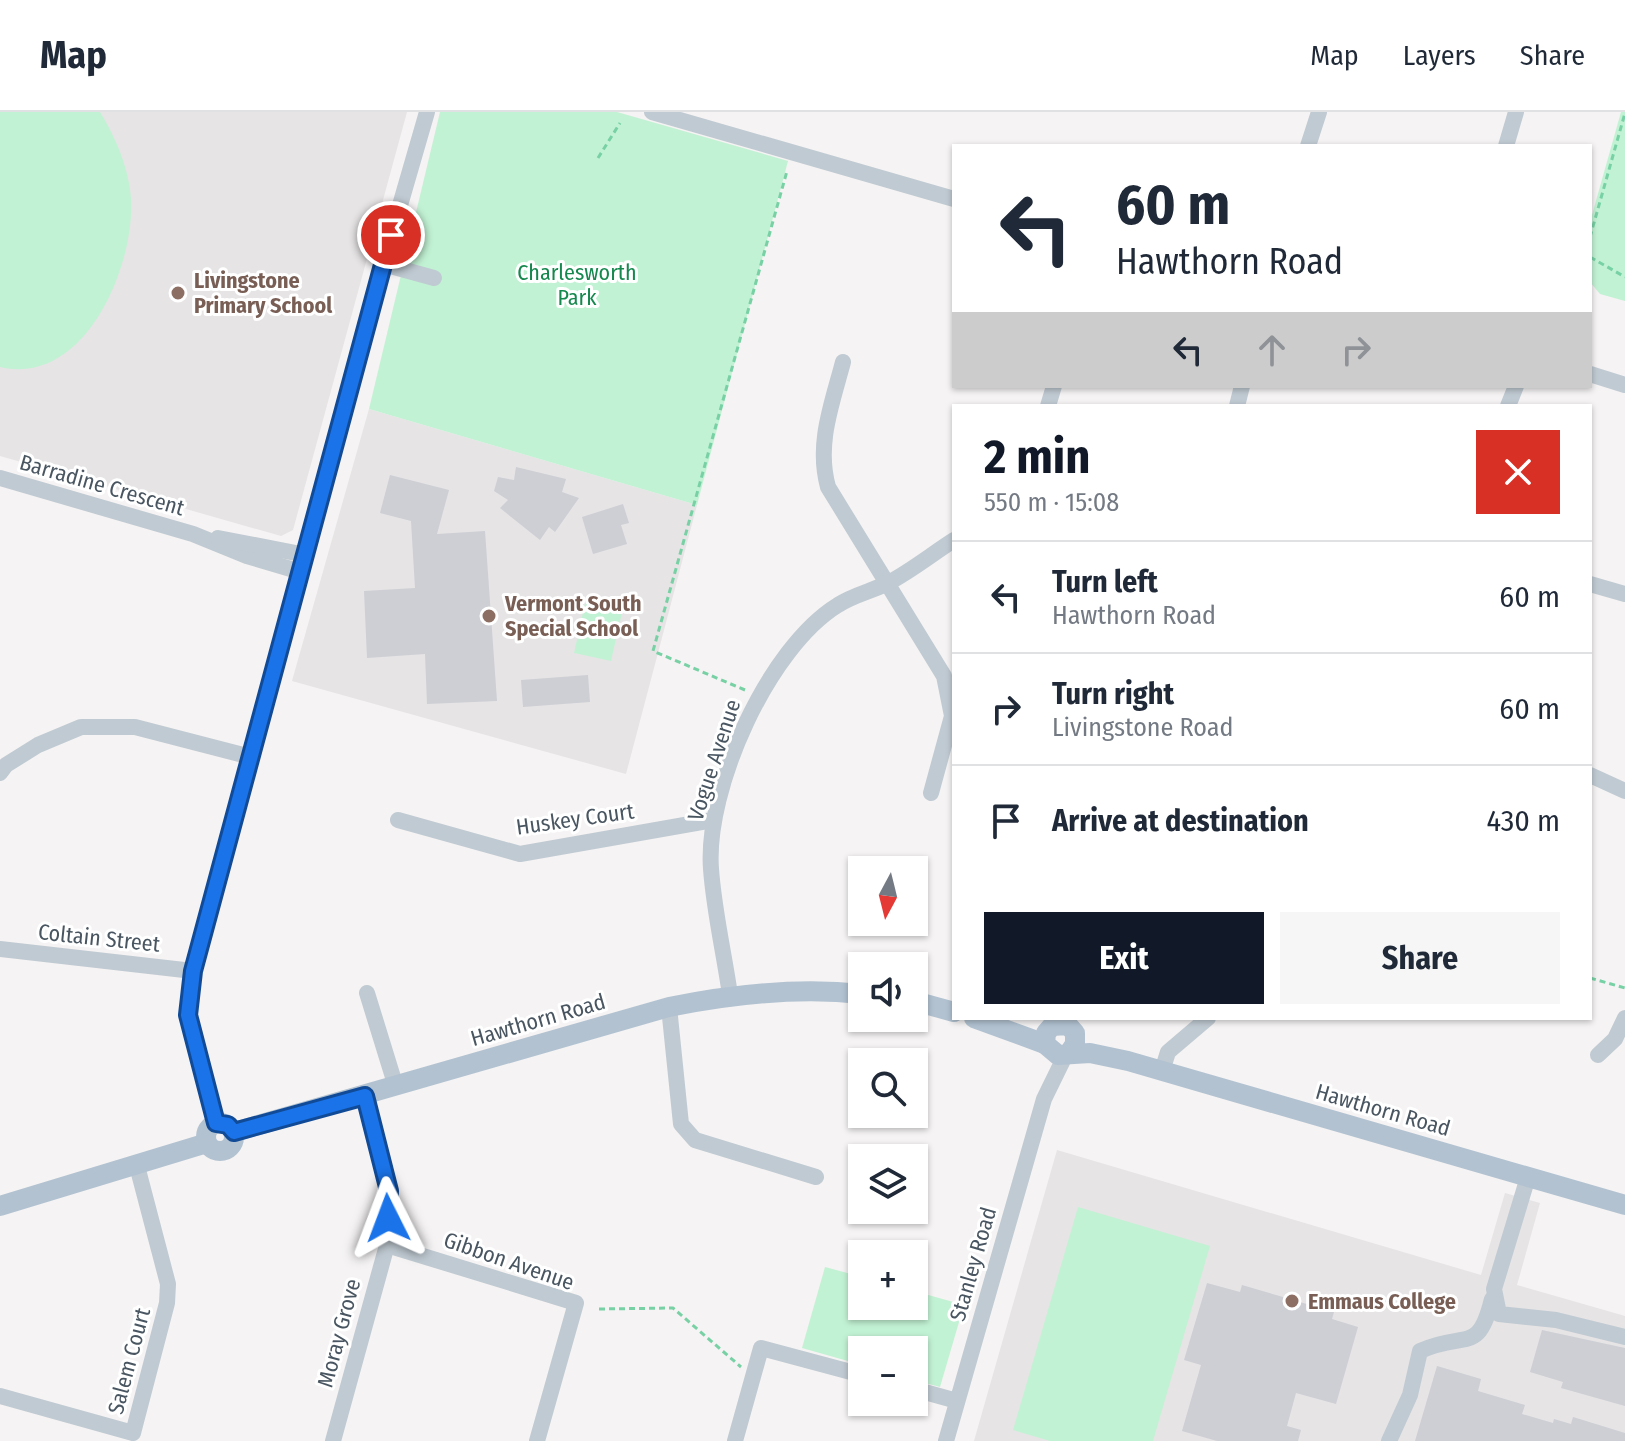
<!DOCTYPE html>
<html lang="en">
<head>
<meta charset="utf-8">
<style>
	:root { --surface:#fff; --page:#f6f6f7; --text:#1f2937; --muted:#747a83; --line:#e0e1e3; --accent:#111827 }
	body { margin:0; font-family:"Fira Sans Condensed",sans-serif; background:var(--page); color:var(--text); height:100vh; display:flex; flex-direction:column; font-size:30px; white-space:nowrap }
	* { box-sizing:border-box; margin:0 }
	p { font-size:26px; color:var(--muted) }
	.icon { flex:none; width:44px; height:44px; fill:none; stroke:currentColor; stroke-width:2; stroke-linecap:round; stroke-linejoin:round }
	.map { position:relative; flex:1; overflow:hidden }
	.panel { position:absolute; left:952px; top:292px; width:640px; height:616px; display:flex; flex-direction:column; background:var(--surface); border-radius:0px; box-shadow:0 2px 6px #0004 }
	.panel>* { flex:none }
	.guide { position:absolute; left:952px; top:32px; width:640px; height:244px; border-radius:0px; box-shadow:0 2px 6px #0004; background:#fff; color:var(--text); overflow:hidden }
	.needle { width:52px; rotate:187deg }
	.buttons { position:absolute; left:848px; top:744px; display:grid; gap:16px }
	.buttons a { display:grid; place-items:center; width:80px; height:80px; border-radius:0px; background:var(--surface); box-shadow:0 2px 6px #0004; font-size:40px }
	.pin { position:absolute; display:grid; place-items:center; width:68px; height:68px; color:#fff; margin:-34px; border:4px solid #fff; border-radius:50%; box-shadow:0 2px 8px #0007 }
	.me { position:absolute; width:88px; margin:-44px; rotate:357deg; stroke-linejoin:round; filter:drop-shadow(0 0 6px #0008) }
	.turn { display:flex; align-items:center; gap:28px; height:168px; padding:0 32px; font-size:36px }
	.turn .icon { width:104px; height:104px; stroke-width:2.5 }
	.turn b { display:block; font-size:56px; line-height:68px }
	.lanes { display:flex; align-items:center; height:76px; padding:0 32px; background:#0003; justify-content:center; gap:40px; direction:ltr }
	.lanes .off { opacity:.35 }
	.round { display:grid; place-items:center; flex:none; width:84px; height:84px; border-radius:0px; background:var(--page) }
	.headline { display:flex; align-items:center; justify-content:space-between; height:136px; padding:0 32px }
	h1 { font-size:48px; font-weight:700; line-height:60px; color:var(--accent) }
	.button { display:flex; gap:16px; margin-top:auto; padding:16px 32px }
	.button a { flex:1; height:92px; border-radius:0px; background:var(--accent); color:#fff; font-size:32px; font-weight:700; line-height:92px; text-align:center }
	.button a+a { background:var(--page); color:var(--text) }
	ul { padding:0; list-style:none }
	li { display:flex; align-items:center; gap:24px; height:112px; padding:0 32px; border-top:2px solid var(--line) }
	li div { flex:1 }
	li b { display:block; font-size:30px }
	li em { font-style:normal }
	header { display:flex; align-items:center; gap:48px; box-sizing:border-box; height:112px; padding:0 40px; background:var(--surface); border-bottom:2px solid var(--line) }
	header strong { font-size:38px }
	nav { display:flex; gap:44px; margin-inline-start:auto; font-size:28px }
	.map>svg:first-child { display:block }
	.education { fill:#e6e4e5 }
	.green { fill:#c2f2d4 }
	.building { fill:#cdcfd5 }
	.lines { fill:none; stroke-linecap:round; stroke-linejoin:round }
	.path { stroke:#78d1a5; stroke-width:3; stroke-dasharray:6 4; stroke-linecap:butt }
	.minor { stroke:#c0cad2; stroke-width:16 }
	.major { stroke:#b2c2d1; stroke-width:20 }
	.route-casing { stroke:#114b97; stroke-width:20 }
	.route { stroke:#1a73e8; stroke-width:14 }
	.education-dot { fill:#8d6e63; stroke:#fff; stroke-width:3 }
	.labels { text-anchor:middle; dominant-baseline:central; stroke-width:6; stroke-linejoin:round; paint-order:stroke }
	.park-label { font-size:22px; fill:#15884e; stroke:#fff }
	.education-label { font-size:22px; font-weight:bold; fill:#785e54; stroke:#fff; text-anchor:start }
	.street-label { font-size:22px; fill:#495661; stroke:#fff }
</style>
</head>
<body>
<header>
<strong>Map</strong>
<nav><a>Map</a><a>Layers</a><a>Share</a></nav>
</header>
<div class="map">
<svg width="1625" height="1329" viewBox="0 0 1625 1329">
	<rect width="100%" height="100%" fill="#f5f3f3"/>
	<g class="education">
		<path d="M 0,0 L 407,0 L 293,418 L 281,424 L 0,344 Z"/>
		<path d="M 369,297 L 697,393 L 626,662 L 292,569 Z"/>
		<path d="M 1057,1038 L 1481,1163 L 1505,1081 L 1540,1091 L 1517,1173 L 1625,1204 L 1625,1329 L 974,1329 Z"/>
	</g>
	<g class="green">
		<path d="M 0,0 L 100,0 C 116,26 129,57 131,87 C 135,155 84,275 0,255 Z"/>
		<path d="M 440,0 L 617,0 L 788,49 L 697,393 L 369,297 Z"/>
		<path d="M 1621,0 L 1625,0 L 1625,189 L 1600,182 L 1590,170 L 1590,110 Z"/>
		<path d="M 586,487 L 623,496 L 611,549 L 574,541 Z"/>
		<path d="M 1078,1095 L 1210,1134 L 1153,1329 L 1050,1329 L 1013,1318 Z"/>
		<path d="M 825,1155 L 862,1165 L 862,1194 L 914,1194 L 914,1179 L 964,1193 L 940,1275 L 914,1268 L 914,1238 L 862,1238 L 862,1253 L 802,1236 Z"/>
	</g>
	<g class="building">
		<path d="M 516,355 L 566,367 L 562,380 L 579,386 L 555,420 L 549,415 L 540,428 L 500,396 L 508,388 L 494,379 L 498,365 L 514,368 Z"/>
		<path d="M 390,363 L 449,378 L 437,422 L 485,419 L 497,589 L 427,592 L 425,542 L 367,546 L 364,479 L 415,476 L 411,409 L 380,401 Z"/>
		<path d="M 623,392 L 629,411 L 621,413 L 627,432 L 593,442 L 582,405 Z"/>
		<path d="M 588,563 L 590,590 L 523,595 L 521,568 Z"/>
		<path d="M 1207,1171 L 1240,1180 L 1242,1173 L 1334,1200 L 1332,1207 L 1358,1215 L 1336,1292 L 1296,1281 L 1287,1314 L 1301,1318 L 1298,1329 L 1217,1329 L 1182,1319 L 1201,1253 L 1184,1248 Z"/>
		<path d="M 1542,1218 L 1625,1236 L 1625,1294 L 1561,1276 L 1563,1270 L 1530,1260 Z"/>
		<path d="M 1437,1254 L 1481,1267 L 1478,1279 L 1525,1293 L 1522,1302 L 1553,1311 L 1554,1307 L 1571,1312 L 1573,1305 L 1625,1321 L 1625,1329 L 1415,1329 Z"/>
	</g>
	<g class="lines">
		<g class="path">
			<path d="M 598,46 L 620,11"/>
			<path d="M 1590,125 L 1625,1"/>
			<path d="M 1590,145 L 1625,165"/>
			<path d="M 745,578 L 653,539 L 787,59"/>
			<path d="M 1590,866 L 1625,876"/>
			<path d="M 599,1197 L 673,1196 L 741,1255"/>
		</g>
		<g class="minor">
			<path d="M 652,0 L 954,87"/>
			<path d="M 1308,34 L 1319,0"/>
			<path d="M 1506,34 L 1516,0"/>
			<path d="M 383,152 L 434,166"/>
			<path d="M 843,250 C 832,292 816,332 828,375 L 944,564 L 952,604 L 931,681"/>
			<path d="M 1590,262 L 1625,273"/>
			<path d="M 1048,294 L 1054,274"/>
			<path d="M 1237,294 L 1242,274"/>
			<path d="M 1508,294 L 1516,274"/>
			<path d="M 0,366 L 193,422 L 247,444 L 301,460"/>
			<path d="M 218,426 L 306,443"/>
			<path d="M 1590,472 L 1625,482"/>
			<path d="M 0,661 L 6,653 L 38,633 L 81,615 L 135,615 L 251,645"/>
			<path d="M 1590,663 L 1625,679"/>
			<path d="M 398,708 L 520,742 L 713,708"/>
			<path d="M 0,837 L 193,859"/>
			<path d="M 367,881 L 396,975"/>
			<path d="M 730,883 C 724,841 714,799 711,757 C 705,677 768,536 838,493 C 853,483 872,479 888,471 C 911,459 932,442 954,428"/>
			<path d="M 669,895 L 681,1012 L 695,1028 L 816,1065"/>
			<path d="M 1598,943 L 1615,927 L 1625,906"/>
			<path d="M 1162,959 L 1168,940 L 1208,906"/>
			<path d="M 216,1011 L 188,903 L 193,859 L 383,152 L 427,0"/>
			<path d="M 1528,1065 L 1494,1177 L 1499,1202 L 1556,1208 L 1625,1225"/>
			<path d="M 387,1133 L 576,1191 L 537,1329"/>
			<path d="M 914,1277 L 957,1289"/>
			<path d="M 0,1284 L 133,1321 L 167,1191 L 168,1172 L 137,1054"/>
			<path d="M 333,1329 L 387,1133 L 389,1079 L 365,984"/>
			<path d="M 735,1329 L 761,1236 L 862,1263"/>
			<path d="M 946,1329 L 1044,987 L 1066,942"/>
			<path d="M 1389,1329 L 1410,1283 L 1420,1239 C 1466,1218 1478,1244 1492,1187"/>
		</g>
		<g class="major">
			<path d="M 914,889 L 954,900"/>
			<path d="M 974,906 L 1045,932"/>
			<path d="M 1069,941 L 1075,932 L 1075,921 L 1068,913 L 1052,914 L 1046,921 L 1045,932 L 1058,943 L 1090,941 L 1128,949 L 1625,1093"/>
			<circle cx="220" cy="1025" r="14"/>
			<path d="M 234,1020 L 669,895 C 733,882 797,875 862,882"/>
			<path d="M 0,1094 L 207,1031"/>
		</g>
	</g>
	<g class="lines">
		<g class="route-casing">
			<path id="route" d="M 388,1106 L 389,1079 L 365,984 L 234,1020 L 228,1013 L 216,1011 L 188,903 L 193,859 L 391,123"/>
		</g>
		<use href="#route" class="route"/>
	</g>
	<g class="education-dot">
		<circle cx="178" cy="181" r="8"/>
		<circle cx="489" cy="504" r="8"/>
		<circle cx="1292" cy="1189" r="8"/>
	</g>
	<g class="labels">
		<g class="park-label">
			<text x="577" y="160">Charlesworth<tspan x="577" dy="25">Park</tspan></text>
		</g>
		<g class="education-label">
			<text x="194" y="168">Livingstone<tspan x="194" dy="25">Primary School</tspan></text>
			<text x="505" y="491">Vermont South<tspan x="505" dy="25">Special School</tspan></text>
			<text x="1308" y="1189">Emmaus College</text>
		</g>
		<g class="street-label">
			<text transform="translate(102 373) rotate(16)">Barradine Crescent</text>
			<text transform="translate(714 648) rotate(-72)">Vogue Avenue</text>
			<text transform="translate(575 707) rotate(-8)">Huskey Court</text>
			<text transform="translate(99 826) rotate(6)">Coltain Street</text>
			<text transform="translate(538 908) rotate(-16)">Hawthorn Road</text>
			<text transform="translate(1383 998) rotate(16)">Hawthorn Road</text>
			<text transform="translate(509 1149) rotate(19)">Gibbon Avenue</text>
			<text transform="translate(973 1152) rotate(-74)">Stanley Road</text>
			<text transform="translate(339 1221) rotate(-75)">Moray Grove</text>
			<text transform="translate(129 1249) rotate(-75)">Salem Court</text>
		</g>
	</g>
</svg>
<div class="buttons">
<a><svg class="needle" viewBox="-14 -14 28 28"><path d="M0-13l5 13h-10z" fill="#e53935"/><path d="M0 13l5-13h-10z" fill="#747a83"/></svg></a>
<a><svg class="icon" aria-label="sound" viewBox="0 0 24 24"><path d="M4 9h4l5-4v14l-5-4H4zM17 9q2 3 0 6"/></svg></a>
<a><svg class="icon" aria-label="search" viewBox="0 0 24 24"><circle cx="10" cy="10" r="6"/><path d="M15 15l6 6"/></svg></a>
<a><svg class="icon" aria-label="layers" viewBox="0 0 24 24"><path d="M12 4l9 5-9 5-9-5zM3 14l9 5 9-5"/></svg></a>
<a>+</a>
<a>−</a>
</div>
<div class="pin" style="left:391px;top:123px;background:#d93025"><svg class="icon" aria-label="arrive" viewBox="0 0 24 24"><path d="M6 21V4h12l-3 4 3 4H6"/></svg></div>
<svg class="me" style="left:388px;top:1106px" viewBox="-20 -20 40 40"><path d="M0-17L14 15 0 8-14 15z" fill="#1a73e8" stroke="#fff" stroke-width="4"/></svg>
<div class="guide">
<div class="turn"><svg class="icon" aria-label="left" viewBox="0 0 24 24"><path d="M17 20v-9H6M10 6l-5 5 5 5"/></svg><div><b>60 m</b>Hawthorn Road</div></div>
<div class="lanes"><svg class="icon" aria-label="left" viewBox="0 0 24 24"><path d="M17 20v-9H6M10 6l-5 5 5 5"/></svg><svg class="icon off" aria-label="ahead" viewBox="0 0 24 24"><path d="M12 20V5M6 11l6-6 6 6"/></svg><svg class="icon off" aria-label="right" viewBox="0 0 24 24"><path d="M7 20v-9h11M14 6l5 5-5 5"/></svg></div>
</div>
<section class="panel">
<div class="headline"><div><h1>2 min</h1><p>550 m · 15:08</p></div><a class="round" style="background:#d93025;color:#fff"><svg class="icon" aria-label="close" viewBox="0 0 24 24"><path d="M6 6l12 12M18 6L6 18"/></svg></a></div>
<ul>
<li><svg class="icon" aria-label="left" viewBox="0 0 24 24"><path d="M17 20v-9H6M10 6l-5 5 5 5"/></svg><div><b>Turn left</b><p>Hawthorn Road</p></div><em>60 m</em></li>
<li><svg class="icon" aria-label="right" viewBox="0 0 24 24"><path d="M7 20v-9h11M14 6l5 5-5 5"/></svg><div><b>Turn right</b><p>Livingstone Road</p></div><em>60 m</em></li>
<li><svg class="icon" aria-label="arrive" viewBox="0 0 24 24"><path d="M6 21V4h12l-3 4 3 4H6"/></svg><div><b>Arrive at destination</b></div><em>430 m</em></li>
</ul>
<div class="button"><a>Exit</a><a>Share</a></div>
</section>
</div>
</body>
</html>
